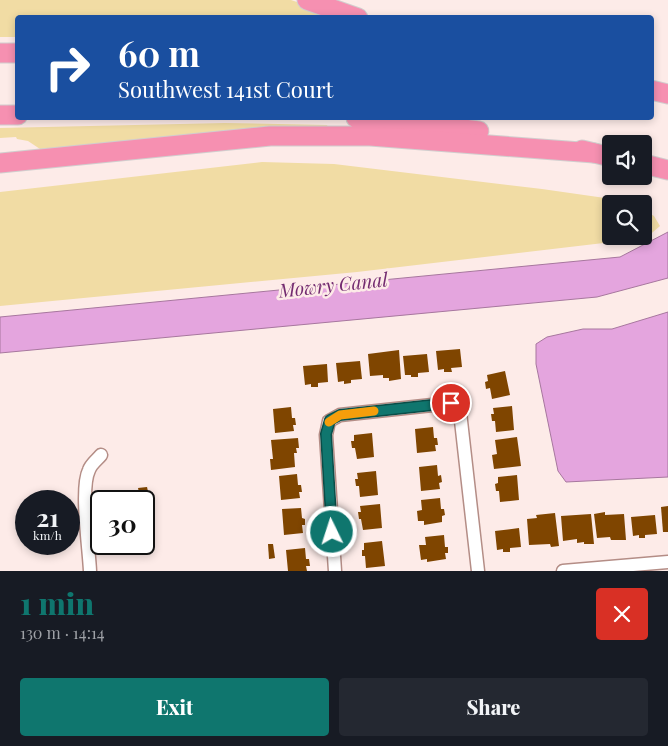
<!DOCTYPE html>
<html lang="en">
<head>
<meta charset="utf-8">
<style>
	:root { --surface:#171b24; --page:#242831; --text:#f1f3f6; --muted:#9ea1a6; --accent:#0f766e }
	body { margin:0; font-family:"Playfair Display",serif; background:var(--page); color:var(--text); height:100vh; display:flex; flex-direction:column; font-size:19px; white-space:nowrap }
	* { box-sizing:border-box; margin:0 }
	p { font-size:16px; color:var(--muted) }
	.icon { flex:none; width:28px; height:28px; fill:none; stroke:currentColor; stroke-width:2; stroke-linecap:round; stroke-linejoin:round }
	.map { position:relative; height:571px; overflow:hidden }
	.details { display:flex; flex-direction:column; background:var(--surface); flex:1 }
	.details>* { flex:none }
	.hud { position:absolute; left:15px; top:15px; width:639px; height:105px; border-radius:5px; box-shadow:0 2px 8px #0003; background:#1a4fa0; color:#fff; overflow:hidden }
	.tools { position:absolute; left:602px; top:135px; display:grid; gap:10px }
	.tools a { display:grid; place-items:center; width:50px; height:50px; border-radius:5px; background:var(--surface); box-shadow:0 2px 8px #0003; font-size:25px }
	.speed { position:absolute; left:15px; top:490px; display:flex; gap:10px; font-size:25px; font-weight:700; text-align:center }
	.speed>* { display:grid; place-content:center; width:65px; height:65px; border-radius:50%; background:var(--surface); box-shadow:0 2px 8px #0003; line-height:1 }
	.speed small { font-size:12px; font-weight:400 }
	.speed .limit { border:2px solid #111; border-radius:8px; background:#fff; color:#111 }
	.pin { position:absolute; display:grid; place-items:center; width:42px; height:42px; color:#fff; margin:-21px; border:2px solid #fff; border-radius:50%; box-shadow:0 1px 5px #0007 }
	.me { position:absolute; width:55px; margin:-28px; rotate:356deg; stroke-linejoin:round; filter:drop-shadow(0 0 4px #0008) }
	.turn { display:flex; align-items:center; gap:18px; height:105px; padding:0 20px; font-size:22px }
	.turn .icon { width:65px; height:65px; stroke-width:2.5 }
	.turn b { display:block; font-size:35px; line-height:42px }
	.round { display:grid; place-items:center; flex:none; width:52px; height:52px; border-radius:5px; background:var(--page) }
	.head { display:flex; align-items:center; justify-content:space-between; height:85px; padding:0 20px }
	h1 { font-size:30px; font-weight:800; line-height:38px; color:var(--accent) }
	.cta { display:flex; gap:10px; margin-top:auto; padding:10px 20px }
	.cta a { flex:1; height:58px; border-radius:5px; background:var(--accent); color:#fff; font-size:20px; font-weight:800; line-height:58px; text-align:center }
	.cta a+a { background:var(--page); color:var(--text) }
	.map>svg:first-child { display:block }
	.green { fill:#f1dca4 }
	.water { fill:#e4a5de; stroke:#a7779e }
	.building { fill:#7f4500 }
	.lines { fill:none; stroke-linecap:round; stroke-linejoin:round }
	.minor-casing { stroke:#b48d86; stroke-width:15 }
	.highway-casing { stroke:#d1cece; stroke-width:21 }
	.minor { stroke:#fff; stroke-width:12 }
	.highway { stroke:#f690b1; stroke-width:19 }
	.route-casing { stroke:#0a4d48; stroke-width:12 }
	.route { stroke:#0f766e; stroke-width:9 }
	.slow { stroke:#f59e0b; stroke-width:9 }
	.labels { text-anchor:middle; dominant-baseline:central; stroke-width:5; stroke-linejoin:round; paint-order:stroke }
	.water-label { font-size:19px; font-style:italic; fill:#732b70; stroke:#fdebe8 }
</style>
</head>
<body>
<div class="map">
<svg width="668" height="571" viewBox="0 0 668 571">
	<rect width="100%" height="100%" fill="#fdebe8"/>
	<g class="green">
		<path d="M 0,0 L 291,0 L 341,17 L 18,18 L 17,37 L 0,37 Z"/>
		<path d="M 225,123 L 327,125 L 328,127 L 51,151 L 40,149 L 28,141 L 17,139 L 16,137 L 0,138 L 0,128 Z"/>
		<path d="M 262,162 L 334,164 L 542,189 L 605,198 L 629,204 L 611,204 L 611,236 L 644,236 L 644,210 L 654,216 L 660,226 L 646,238 L 357,272 L 0,306 L 0,192 Z"/>
	</g>
	<g class="water">
		<path d="M 668,232 L 668,278 L 597,297 L 0,353 L 0,317 L 620,257 Z"/>
		<path d="M 668,312 L 668,477 L 566,482 L 558,471 L 536,364 L 536,344 L 547,337 L 583,329 L 612,329 Z"/>
	</g>
	<g class="building">
		<path d="M 460,349 L 462,367 L 451,368 L 452,372 L 444,372 L 444,369 L 438,370 L 436,351 Z"/>
		<path d="M 399,350 L 401,379 L 389,381 L 389,378 L 383,378 L 383,375 L 370,376 L 368,354 Z"/>
		<path d="M 427,354 L 429,372 L 418,373 L 418,377 L 411,377 L 411,375 L 405,375 L 403,356 Z"/>
		<path d="M 360,361 L 362,379 L 351,380 L 351,383 L 344,384 L 344,381 L 338,382 L 336,363 Z"/>
		<path d="M 327,364 L 328,382 L 318,383 L 318,387 L 311,387 L 311,384 L 305,385 L 303,366 Z"/>
		<path d="M 505,371 L 510,395 L 492,399 L 490,388 L 486,389 L 485,382 L 488,381 L 487,375 Z"/>
		<path d="M 512,406 L 514,430 L 496,432 L 495,421 L 492,421 L 491,414 L 494,414 L 493,408 Z"/>
		<path d="M 291,407 L 292,418 L 295,418 L 296,425 L 293,425 L 294,431 L 275,433 L 273,409 Z"/>
		<path d="M 433,427 L 434,438 L 437,438 L 438,445 L 435,445 L 436,451 L 417,453 L 415,429 Z"/>
		<path d="M 372,433 L 374,457 L 357,459 L 355,448 L 352,448 L 351,441 L 354,441 L 354,435 Z"/>
		<path d="M 517,437 L 521,466 L 494,469 L 492,455 L 497,454 L 495,440 Z"/>
		<path d="M 298,438 L 299,448 L 296,448 L 297,453 L 294,453 L 295,467 L 271,470 L 270,459 L 273,459 L 271,440 Z"/>
		<path d="M 437,465 L 438,476 L 441,475 L 442,482 L 439,483 L 440,489 L 421,491 L 419,467 Z"/>
		<path d="M 376,471 L 378,495 L 360,497 L 359,486 L 356,486 L 355,479 L 358,479 L 357,473 Z"/>
		<path d="M 297,474 L 298,485 L 301,485 L 302,492 L 299,492 L 300,498 L 281,500 L 279,476 Z"/>
		<path d="M 517,475 L 519,500 L 500,502 L 499,491 L 496,491 L 495,484 L 498,483 L 498,477 Z"/>
		<path d="M 147,487 L 149,496 L 140,497 L 138,488 Z"/>
		<path d="M 440,498 L 441,509 L 444,509 L 445,515 L 442,516 L 442,522 L 424,525 L 424,521 L 418,521 L 417,511 L 422,510 L 421,500 Z"/>
		<path d="M 380,504 L 382,528 L 363,530 L 361,519 L 359,519 L 358,512 L 361,512 L 360,506 Z"/>
		<path d="M 668,506 L 668,532 L 663,532 L 661,507 Z"/>
		<path d="M 301,508 L 302,518 L 305,519 L 305,525 L 302,525 L 303,533 L 284,535 L 282,509 Z"/>
		<path d="M 605,512 L 605,515 L 624,514 L 626,540 L 611,540 L 610,537 L 597,538 L 594,514 Z"/>
		<path d="M 555,513 L 559,546 L 551,547 L 550,544 L 529,545 L 527,519 L 537,518 L 536,515 Z"/>
		<path d="M 591,514 L 594,544 L 584,544 L 584,542 L 577,543 L 577,539 L 563,541 L 561,516 Z"/>
		<path d="M 655,515 L 657,534 L 645,535 L 645,538 L 639,538 L 639,535 L 633,536 L 631,517 Z"/>
		<path d="M 519,528 L 521,547 L 510,548 L 510,552 L 503,552 L 503,549 L 497,550 L 495,531 Z"/>
		<path d="M 444,535 L 445,547 L 448,547 L 448,553 L 445,553 L 446,559 L 427,562 L 427,559 L 421,560 L 419,545 L 426,545 L 425,537 Z"/>
		<path d="M 382,541 L 385,566 L 366,568 L 365,556 L 362,556 L 362,550 L 364,550 L 364,543 Z"/>
		<path d="M 268,544 L 273,544 L 275,558 L 269,559 Z"/>
		<path d="M 305,548 L 306,559 L 309,559 L 310,566 L 306,566 L 307,571 L 288,571 L 286,550 Z"/>
	</g>
	<g class="lines">
		<g class="minor-casing">
			<g id="minor">
				<path d="M 90,571 C 89,548 80,488 89,470 C 91,464 97,460 101,455"/>
				<path d="M 335,571 L 326,435 L 329,421 L 340,415 L 451,403 L 460,412 L 478,571"/>
				<path d="M 563,571 L 668,562"/>
			</g>
		</g>
		<g class="highway-casing">
			<g id="highway">
				<path d="M 307,0 L 358,18"/>
				<path d="M 0,53 L 18,53"/>
				<path d="M 651,90 L 668,94"/>
				<path d="M 0,115 L 18,115"/>
				<path d="M 356,118 L 391,120 L 479,131"/>
				<path d="M 582,150 L 611,157"/>
				<path d="M 0,163 L 270,136 L 370,136 L 594,153"/>
				<path d="M 644,164 L 668,170"/>
			</g>
		</g>
		<use href="#minor" class="minor"/>
		<use href="#highway" class="highway"/>
	</g>
	<g class="lines">
		<g class="route-casing">
			<path id="route" d="M 332,532 L 326,434 L 330,420 L 340,415 L 451,403"/>
		</g>
		<use href="#route" class="route"/>
		<path class="slow" d="M 329,422 L 340,415 L 374,411"/>
	</g>
	<g class="labels">
		<g class="water-label">
			<text transform="translate(333 284) rotate(-6)">Mowry Canal</text>
		</g>
	</g>
</svg>
<div class="tools">
<a><svg class="icon" aria-label="sound" viewBox="0 0 24 24"><path d="M4 9h4l5-4v14l-5-4H4zM17 9q2 3 0 6"/></svg></a>
<a><svg class="icon" aria-label="search" viewBox="0 0 24 24"><circle cx="10" cy="10" r="6"/><path d="M15 15l6 6"/></svg></a>
</div>
<div class="speed"><div>21<small>km/h</small></div><div class="limit">30</div></div>
<div class="pin" style="left:451px;top:403px;background:#d93025"><svg class="icon" aria-label="arrive" viewBox="0 0 24 24"><path d="M6 21V4h12l-3 4 3 4H6"/></svg></div>
<svg class="me" style="left:332px;top:532px" viewBox="-20 -20 40 40"><circle r="17" fill="#0f766e" stroke="#fff" stroke-width="3"/><path d="M0-11L8 9 0 5-8 9z" fill="#fff"/></svg>
<div class="hud">
<div class="turn"><svg class="icon" aria-label="right" viewBox="0 0 24 24"><path d="M7 20v-9h11M14 6l5 5-5 5"/></svg><div><b>60 m</b>Southwest 141st Court</div></div>
</div>
</div>
<section class="details">
<div class="head"><div><h1>1 min</h1><p>130 m · 14:14</p></div><a class="round" style="background:#d93025;color:#fff"><svg class="icon" aria-label="close" viewBox="0 0 24 24"><path d="M6 6l12 12M18 6L6 18"/></svg></a></div>
<div class="cta"><a>Exit</a><a>Share</a></div>
</section>
</body>
</html>
